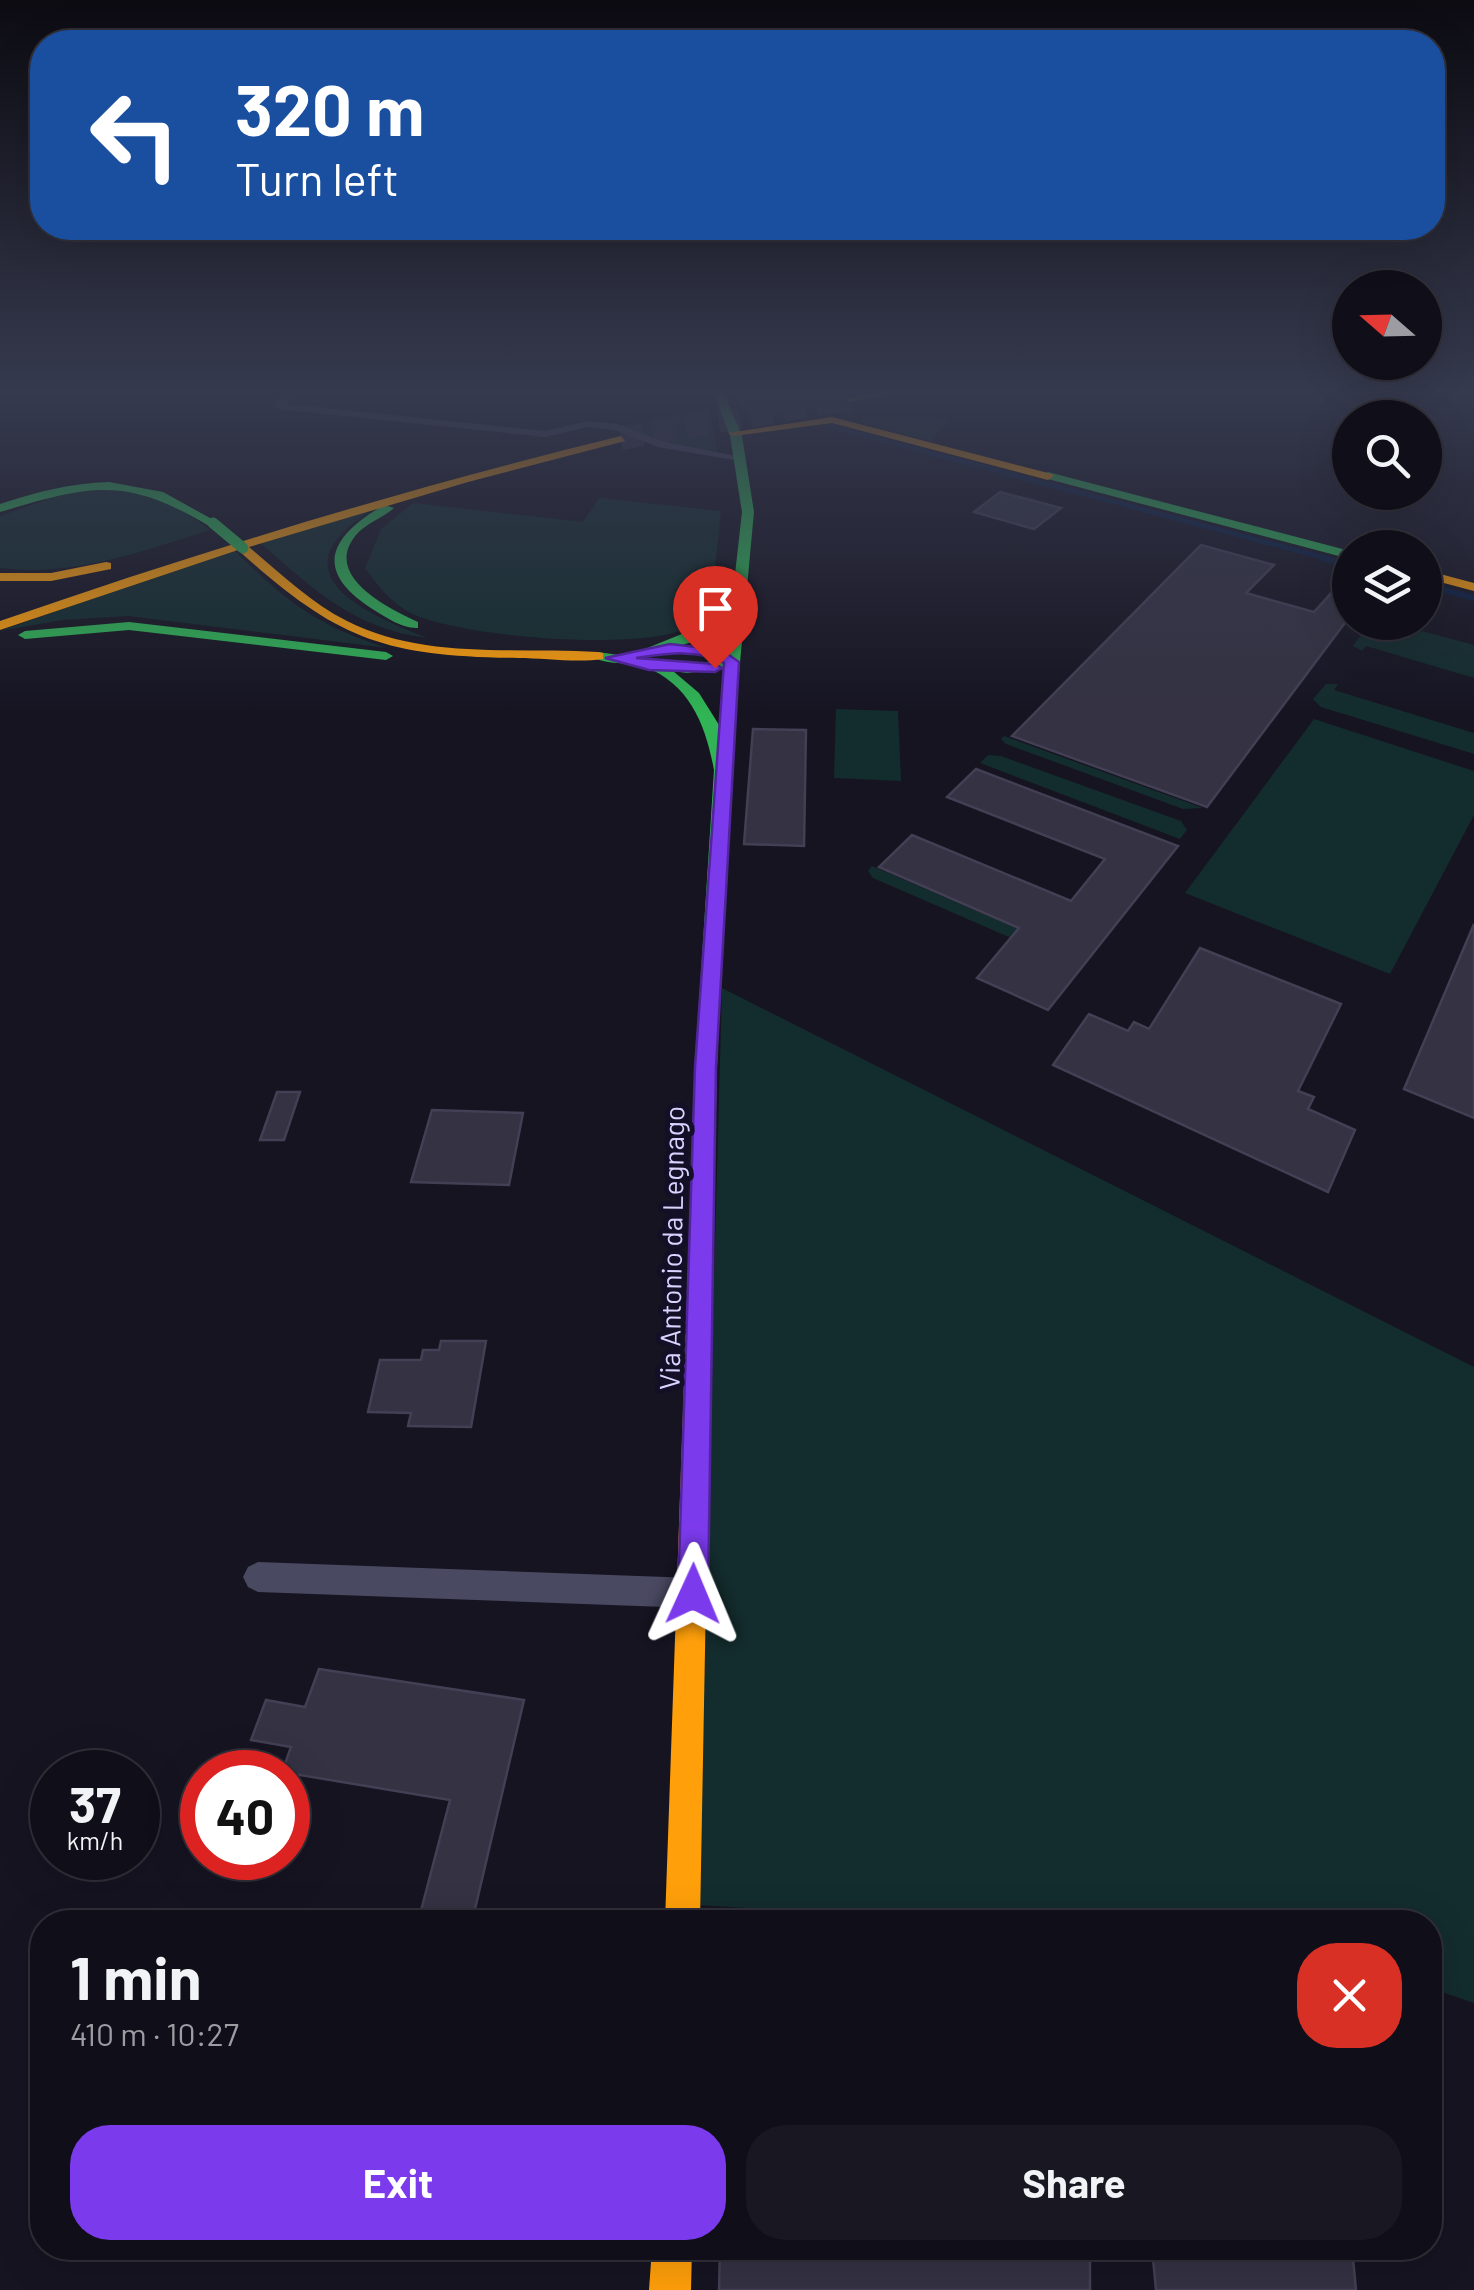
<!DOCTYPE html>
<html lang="en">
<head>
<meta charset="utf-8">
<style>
	:root { --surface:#100f19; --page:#191822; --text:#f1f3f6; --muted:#9c9ca2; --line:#302f38; --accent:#7c3aed }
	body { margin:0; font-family:Barlow,sans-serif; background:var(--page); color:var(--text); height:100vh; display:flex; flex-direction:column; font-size:38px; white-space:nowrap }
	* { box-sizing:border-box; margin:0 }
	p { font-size:32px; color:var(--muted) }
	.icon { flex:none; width:55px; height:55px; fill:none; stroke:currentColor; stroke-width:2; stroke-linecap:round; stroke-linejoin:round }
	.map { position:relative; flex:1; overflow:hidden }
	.drawer { position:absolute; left:30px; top:1910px; width:1412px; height:350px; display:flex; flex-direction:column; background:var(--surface); border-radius:40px; box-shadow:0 10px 40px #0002,0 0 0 2px var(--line) }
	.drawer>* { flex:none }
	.hud { position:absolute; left:30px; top:30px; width:1415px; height:210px; border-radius:40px; box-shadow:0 10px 40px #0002,0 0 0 2px var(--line); background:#1a4fa0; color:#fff; overflow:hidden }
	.needle { width:65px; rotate:290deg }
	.tools { position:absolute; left:1332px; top:270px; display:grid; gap:20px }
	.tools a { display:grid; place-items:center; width:110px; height:110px; border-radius:50%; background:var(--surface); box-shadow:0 10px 40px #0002,0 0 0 2px var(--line); font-size:50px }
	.speed { position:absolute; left:30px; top:1750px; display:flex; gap:20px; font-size:50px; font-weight:700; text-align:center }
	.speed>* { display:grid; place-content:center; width:130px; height:130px; border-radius:50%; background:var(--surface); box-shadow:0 10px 40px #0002,0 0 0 2px var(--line); line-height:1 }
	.speed small { font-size:25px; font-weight:400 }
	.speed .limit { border:15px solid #d22; background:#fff; color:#111 }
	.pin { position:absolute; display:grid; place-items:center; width:85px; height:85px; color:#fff; margin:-102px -42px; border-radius:50% 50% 50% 0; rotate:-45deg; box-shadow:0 0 10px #0007 }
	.pin .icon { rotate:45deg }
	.me { position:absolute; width:110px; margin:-55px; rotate:1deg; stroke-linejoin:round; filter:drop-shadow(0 0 8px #0008) }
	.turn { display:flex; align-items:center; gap:35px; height:210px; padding:0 40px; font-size:45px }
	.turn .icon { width:130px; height:130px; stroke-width:2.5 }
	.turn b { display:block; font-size:70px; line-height:85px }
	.round { display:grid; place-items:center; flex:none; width:105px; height:105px; border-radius:40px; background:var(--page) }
	.overview { display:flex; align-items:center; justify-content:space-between; height:170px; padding:0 40px }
	h1 { font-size:60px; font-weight:700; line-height:75px }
	.action { display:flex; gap:20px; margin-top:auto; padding:20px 40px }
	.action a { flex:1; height:115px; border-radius:40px; background:var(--accent); color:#fff; font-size:40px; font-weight:700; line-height:115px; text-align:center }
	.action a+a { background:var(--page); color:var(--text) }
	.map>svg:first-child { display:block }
	.green { fill:#132c2d }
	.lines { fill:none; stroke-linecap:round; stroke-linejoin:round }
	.stream-far1 { stroke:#0b1e41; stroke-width:5 }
	.stream { stroke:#0b1e41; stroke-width:6 }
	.building { fill:#343243; stroke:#433f54; stroke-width:2.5 }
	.highway-tunnel { stroke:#333142; stroke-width:22; stroke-dasharray:22 11; stroke-linecap:butt }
	.street { fill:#4a4962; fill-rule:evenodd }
	.fast { fill:#30b455; fill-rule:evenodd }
	.slow { fill:#ff9f0a; fill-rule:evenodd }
	.fast-bridge { stroke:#30b455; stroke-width:11 }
	.route { fill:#7c3aed; stroke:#51269a; stroke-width:2.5 }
	.labels { text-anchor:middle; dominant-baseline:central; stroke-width:10; stroke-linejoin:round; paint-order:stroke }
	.street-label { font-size:28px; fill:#d9d4ff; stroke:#130f26 }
</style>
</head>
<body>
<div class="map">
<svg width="1474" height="2290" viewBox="0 0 1474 2290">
	<rect width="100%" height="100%" fill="#161421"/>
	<g class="green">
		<path d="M 733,394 L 749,394 L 815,411 L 755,418 L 746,414 Z"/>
		<path d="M 836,394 L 856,412 L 830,413 L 762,395 Z"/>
		<path d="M 709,409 L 718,452 L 667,444 L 620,426 Z"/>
		<path d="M 864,417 L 871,417 L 948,420 L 931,441 L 864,423 L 860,421 Z"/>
		<path d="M 78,489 C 141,489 159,491 210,530 C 140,552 73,577 0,568 L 0,516 Z"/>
		<path d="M 599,498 L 721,511 C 717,540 716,609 691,626 C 649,653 450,637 407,611 C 389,600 377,585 365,568 L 381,529 L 413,503 L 583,522 Z"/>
		<path d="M 380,505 C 271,568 354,610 428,638 C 353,629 314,589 259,542 Z"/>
		<path d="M 233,549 C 288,603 314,624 387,648 L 128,616 L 62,620 L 0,631 Z"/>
		<path d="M 1370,622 L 1392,623 L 1474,645 L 1474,678 L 1366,646 L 1362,651 L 1353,646 Z"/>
		<path d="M 1326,684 L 1338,684 L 1334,690 L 1474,733 L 1474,754 L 1321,707 L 1313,699 Z"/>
		<path d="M 836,709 L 898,711 L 901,781 L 834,778 Z"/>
		<path d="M 1314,719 L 1474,771 L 1474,815 L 1390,974 L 1185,893 Z"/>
		<path d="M 1004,736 L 1203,808 L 1183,809 L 1006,744 L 1001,739 Z"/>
		<path d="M 988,755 L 1001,756 L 1181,821 L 1187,830 L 1180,839 L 980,763 Z"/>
		<path d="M 872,866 L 1088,959 L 1083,964 L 1066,962 L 873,878 L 868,871 Z"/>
		<path d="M 722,988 L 1474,1367 L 1474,2003 L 1430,1988 L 1430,1922 L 974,1922 L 697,1905 Z"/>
	</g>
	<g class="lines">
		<g class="stream-far1">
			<path d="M 685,394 L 707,397"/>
			<path d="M 832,427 L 1333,560"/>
		</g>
		<g class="stream">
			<path d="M 1323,558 L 1350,565"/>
			<path d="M 1425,585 L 1474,598"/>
		</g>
	</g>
	<g class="building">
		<path d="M 1000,492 L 1023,498 L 1061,508 L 1034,529 L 974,512 Z"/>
		<path d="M 1201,545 L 1274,565 L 1246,593 L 1314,612 L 1350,572 L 1350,616 L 1207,807 L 1012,736 Z"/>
		<path d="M 753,729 L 806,730 L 804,846 L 744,844 Z"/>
		<path d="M 976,769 L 1178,846 L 1048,1010 L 977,978 L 1019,928 L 879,867 L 912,835 L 1071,901 L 1105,859 L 947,797 Z"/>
		<path d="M 1474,924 L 1474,1118 L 1404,1089 Z"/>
		<path d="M 1200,948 L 1341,1004 L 1298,1091 L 1314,1097 L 1308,1109 L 1355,1130 L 1328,1192 L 1053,1065 L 1089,1014 L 1128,1031 L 1134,1022 L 1149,1029 Z"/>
		<path d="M 277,1092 L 300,1092 L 284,1140 L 260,1140 Z"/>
		<path d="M 432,1110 L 523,1113 L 509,1185 L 411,1182 Z"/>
		<path d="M 441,1341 L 486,1341 L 471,1427 L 408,1426 L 411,1413 L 368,1412 L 380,1360 L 421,1360 L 423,1350 L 439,1350 Z"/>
		<path d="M 319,1669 L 524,1700 L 472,1922 L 418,1922 L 450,1800 L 282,1772 L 291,1747 L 251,1740 L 266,1700 L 305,1707 Z"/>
		<path d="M 720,2248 L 1090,2248 L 1090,2290 L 719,2290 Z"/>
		<path d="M 1152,2248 L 1352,2248 L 1356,2290 L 1156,2290 Z"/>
	</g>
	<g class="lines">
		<path class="highway-tunnel" d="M 621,439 L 850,399"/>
		<g class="street">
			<path d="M 284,394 L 295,394 L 285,404 L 545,431 L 588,421 L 617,424 L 665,442 L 746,458 L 740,461 L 658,447 L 615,430 L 588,427 L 545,437 L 276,409 L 275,402 Z"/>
			<path d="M 258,1562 L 693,1578 L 704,1582 L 708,1593 L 704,1604 L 693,1608 L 258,1592 L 248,1587 L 243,1577 L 248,1567 Z"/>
		</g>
		<g class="fast">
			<path d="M 714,394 L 724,394 L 742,436 L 754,512 L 730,770 L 717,1067 L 712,1270 L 709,1277 L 700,1281 L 691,1277 L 688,1270 L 695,1067 L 714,770 C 706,726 690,684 645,667 C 628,661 606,666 591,656 L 598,652 L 687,665 L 726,659 L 731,612 L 692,642 L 642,657 L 635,653 L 694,629 L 733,592 L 742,512 L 730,436 ZM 725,668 L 719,725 L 699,693 L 673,671 L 687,673 Z"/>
			<path d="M 889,394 L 850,402 L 845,399 L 864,394 Z"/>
			<path d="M 1048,472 L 1350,551 L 1350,559 L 1044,478 L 1044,474 Z"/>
			<path d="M 109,482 L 163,492 L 219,523 L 209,526 C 124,475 89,486 0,512 L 0,504 C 36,492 71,483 109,482 Z"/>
			<path d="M 384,505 L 394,508 C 383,518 366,523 356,535 C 322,576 388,608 418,622 L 418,628 C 403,629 387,618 374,610 C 312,571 329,537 384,505 Z"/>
			<path d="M 129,622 L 386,652 L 393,656 L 386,660 L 129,630 L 25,639 L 18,635 L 25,631 Z"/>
		</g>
		<g class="slow">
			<path d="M 832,417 L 1052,474 L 1054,476 L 1048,480 L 832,423 L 733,436 L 728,433 Z"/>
			<path d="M 621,436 L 625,441 L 468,482 L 249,547 C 280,573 311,603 347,621 C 423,660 516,647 598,652 L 603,653 L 603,659 C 576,663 545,658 518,658 C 383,656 338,640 238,550 L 0,630 L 0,621 C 205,550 411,487 621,436 Z"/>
			<path d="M 106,562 L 111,563 L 111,569 L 51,581 L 0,581 L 0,573 L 51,573 Z"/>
			<path d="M 1425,570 L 1474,583 L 1474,591 L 1425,578 Z"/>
			<path d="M 700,1259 L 709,1263 L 712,1270 L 700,1922 L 665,1922 L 688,1270 L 691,1263 Z"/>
			<path d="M 652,2248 L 692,2248 L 691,2290 L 649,2290 Z"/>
		</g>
		<path class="fast-bridge" d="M 213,523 L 243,548"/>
	</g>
	<linearGradient id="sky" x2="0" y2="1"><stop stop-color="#0c0b12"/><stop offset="0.55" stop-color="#363a4e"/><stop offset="1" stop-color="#363a4e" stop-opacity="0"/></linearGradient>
	<rect width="1474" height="714" fill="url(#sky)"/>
	<path class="route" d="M 670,644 L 722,650 L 739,662 L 716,1067 L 708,1594 L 704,1604 L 693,1609 L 682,1604 L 678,1594 L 695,1067 L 724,663 C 698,648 664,654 636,658 L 715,664 L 722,668 L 715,672 L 649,670 L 605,658 Z"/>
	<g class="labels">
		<g class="street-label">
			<text transform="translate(671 1248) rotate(-89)">Via Antonio da Legnago</text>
		</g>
	</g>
</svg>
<div class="tools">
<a><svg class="needle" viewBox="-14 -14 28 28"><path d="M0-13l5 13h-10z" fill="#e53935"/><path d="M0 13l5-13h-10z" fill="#9c9ca2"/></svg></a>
<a><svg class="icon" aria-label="search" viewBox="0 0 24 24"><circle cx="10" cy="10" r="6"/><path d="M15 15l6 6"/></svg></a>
<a><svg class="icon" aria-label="layers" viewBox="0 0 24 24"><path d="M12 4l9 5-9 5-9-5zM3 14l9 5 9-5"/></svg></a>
</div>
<div class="speed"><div>37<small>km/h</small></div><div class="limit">40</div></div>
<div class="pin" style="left:715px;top:668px;background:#d93025"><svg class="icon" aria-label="arrive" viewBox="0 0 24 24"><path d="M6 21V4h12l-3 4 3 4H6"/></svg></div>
<svg class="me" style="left:693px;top:1594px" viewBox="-20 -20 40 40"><path d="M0-17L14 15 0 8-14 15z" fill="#7c3aed" stroke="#fff" stroke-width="4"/></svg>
<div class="hud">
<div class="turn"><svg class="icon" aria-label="left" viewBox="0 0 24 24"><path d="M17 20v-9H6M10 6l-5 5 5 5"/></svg><div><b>320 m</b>Turn left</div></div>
</div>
<section class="drawer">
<div class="overview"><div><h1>1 min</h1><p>410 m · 10:27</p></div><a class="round" style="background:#d93025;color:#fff"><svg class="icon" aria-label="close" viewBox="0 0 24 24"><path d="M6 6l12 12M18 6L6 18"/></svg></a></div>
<div class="action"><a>Exit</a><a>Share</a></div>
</section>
</div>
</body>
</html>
